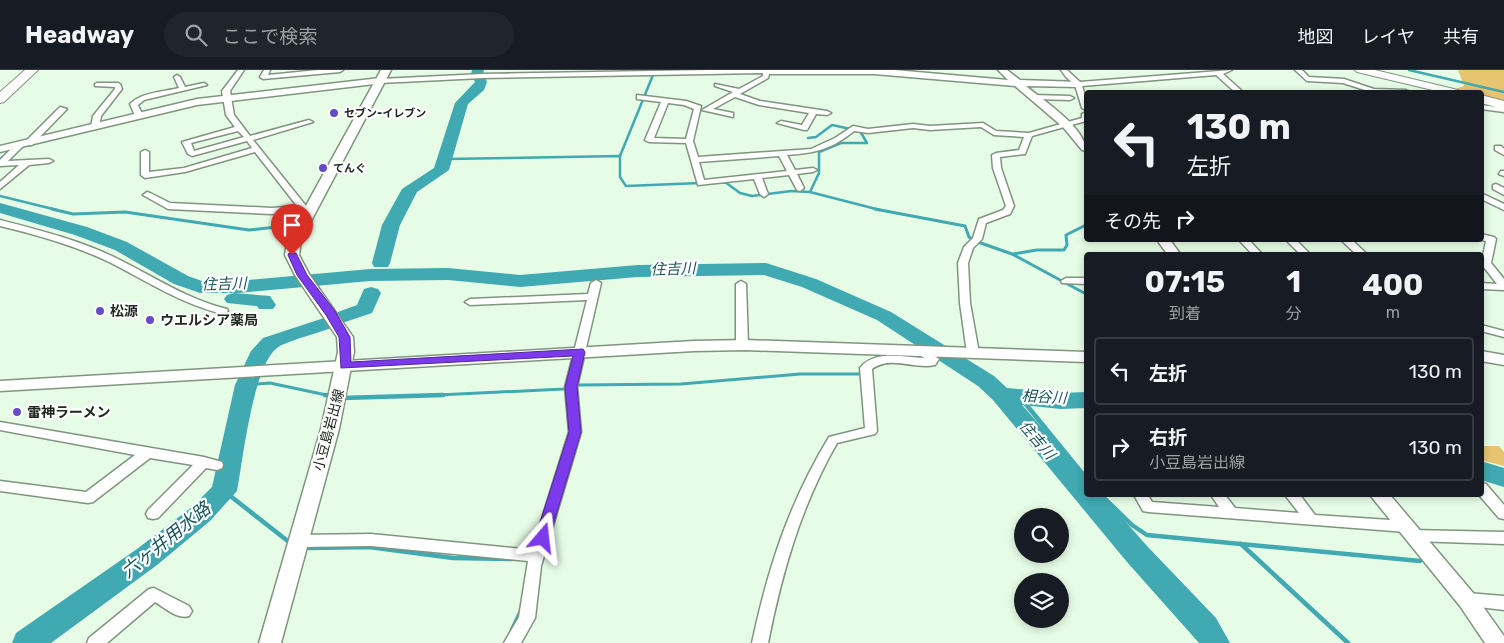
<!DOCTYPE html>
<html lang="ja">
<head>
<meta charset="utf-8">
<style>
	:root { --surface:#171b24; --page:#20242c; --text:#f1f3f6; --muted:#9ea1a6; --line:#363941 }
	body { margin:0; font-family:Rubik,"Noto Sans JP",sans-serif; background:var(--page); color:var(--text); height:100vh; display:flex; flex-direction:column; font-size:19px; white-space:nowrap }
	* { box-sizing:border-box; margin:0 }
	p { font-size:16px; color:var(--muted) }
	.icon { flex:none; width:28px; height:28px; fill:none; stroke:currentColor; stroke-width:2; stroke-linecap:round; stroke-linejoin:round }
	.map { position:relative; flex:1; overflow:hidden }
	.drawer { position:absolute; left:1084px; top:182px; width:400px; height:245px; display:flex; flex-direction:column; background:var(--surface); border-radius:5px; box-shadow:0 2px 8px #0003 }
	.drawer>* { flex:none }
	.guide { position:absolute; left:1084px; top:20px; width:400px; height:152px; border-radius:5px; box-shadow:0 2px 8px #0003; background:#171b24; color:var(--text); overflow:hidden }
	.tools { position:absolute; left:1014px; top:438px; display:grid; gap:10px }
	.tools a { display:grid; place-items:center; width:55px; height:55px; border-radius:50%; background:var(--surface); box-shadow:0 2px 8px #0003; font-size:25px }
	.pin { position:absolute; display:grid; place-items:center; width:42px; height:42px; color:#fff; margin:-51px -21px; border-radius:50% 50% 50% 0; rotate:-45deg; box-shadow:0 0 5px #0007 }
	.pin .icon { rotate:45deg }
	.me { position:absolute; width:55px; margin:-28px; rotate:17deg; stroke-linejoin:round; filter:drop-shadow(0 0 4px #0008) }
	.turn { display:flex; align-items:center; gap:18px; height:105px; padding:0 20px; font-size:22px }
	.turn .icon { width:65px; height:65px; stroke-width:2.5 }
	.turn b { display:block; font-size:35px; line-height:42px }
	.then { display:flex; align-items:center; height:48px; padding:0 20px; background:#0003; gap:10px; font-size:19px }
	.eta { display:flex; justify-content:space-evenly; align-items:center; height:85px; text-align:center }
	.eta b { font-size:30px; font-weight:700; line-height:35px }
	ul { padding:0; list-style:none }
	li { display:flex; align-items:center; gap:15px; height:68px; margin:0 10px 8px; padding:0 10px; border:2px solid var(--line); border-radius:5px }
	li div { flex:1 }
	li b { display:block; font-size:19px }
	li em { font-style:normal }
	header { display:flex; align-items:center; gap:30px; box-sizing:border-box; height:70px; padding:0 25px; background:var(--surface); border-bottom:1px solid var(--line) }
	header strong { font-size:24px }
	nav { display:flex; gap:28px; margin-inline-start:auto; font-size:18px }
	.search { width:350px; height:45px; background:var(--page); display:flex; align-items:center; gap:12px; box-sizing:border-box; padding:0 18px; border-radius:28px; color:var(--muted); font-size:19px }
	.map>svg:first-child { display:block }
	.green { fill:#e6c470 }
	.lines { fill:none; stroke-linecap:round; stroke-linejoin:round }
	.stream-far2 { stroke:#40a9b1; stroke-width:2.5 }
	.stream-far1 { stroke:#40a9b1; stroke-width:3 }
	.stream { stroke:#40a9b1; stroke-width:4.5 }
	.river { fill:#40a9b1; fill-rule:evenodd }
	.minor-casing { stroke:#809480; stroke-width:3 }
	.tertiary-casing { stroke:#809480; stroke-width:3 }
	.secondary-casing { stroke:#809480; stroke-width:3 }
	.primary-casing { stroke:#809480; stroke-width:2 }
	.trunk-casing { stroke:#809480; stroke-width:2 }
	.minor { fill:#fff; fill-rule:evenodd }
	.tertiary { fill:#fff; fill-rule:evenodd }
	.secondary { fill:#fff; fill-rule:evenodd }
	.primary { fill:#fff; fill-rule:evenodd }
	.trunk { fill:#fff; fill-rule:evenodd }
	.route { fill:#7c3aed; stroke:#51269a }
	.poi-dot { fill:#634cc5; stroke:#fff; stroke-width:2 }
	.labels { text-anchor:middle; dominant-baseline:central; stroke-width:4.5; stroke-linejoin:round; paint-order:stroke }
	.far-poi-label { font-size:11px; font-weight:bold; fill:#202820; stroke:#fff; text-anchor:start }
	.poi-label { font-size:14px; font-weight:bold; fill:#202820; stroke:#fff; text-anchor:start }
	.street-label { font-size:14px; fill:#202820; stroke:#fff }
	.water-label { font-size:15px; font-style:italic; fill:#185458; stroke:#fff }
	.near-water-label { font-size:18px; font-style:italic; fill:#185458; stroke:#fff }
</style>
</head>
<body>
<header>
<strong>Headway</strong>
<div class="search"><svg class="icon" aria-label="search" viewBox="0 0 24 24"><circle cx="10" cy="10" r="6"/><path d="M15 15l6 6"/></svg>ここで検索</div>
<nav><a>地図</a><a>レイヤ</a><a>共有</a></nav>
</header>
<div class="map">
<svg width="1504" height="573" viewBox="0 0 1504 573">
	<rect width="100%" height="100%" fill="#e6fce6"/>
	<g class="green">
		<path d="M 1458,0 L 1504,0 L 1504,32 L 1481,27 L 1481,22 L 1453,20 L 1464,16 Z"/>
		<path d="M 1481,376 L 1499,376 L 1504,382 L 1504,396 L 1481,390 Z"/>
	</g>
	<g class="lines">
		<g class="stream-far2">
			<path d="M 1409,0 L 1504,22"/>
			<path d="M 808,68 L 816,67 L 832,55 L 860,61 L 867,73 L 841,73 L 819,82 L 819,103 L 810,122"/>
			<path d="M 620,86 L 653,5"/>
			<path d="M 0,89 L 12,80"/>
			<path d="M 445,89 L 620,86 L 620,107 L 626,116 L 725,112 L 740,123 L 752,126 L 791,121 L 810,122 L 880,140"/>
			<path d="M 0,126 L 57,140"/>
		</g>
		<g class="stream-far1">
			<path d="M 52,139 L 73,144 L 125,142 L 249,160 L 295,155"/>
			<path d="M 875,139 L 965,156 L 969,167 L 975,171 L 1012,184 L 1086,224"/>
			<path d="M 1013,184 L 1037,180 L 1064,180 L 1067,175 L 1066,165 L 1086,155"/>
			<path d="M 246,315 L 270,313 L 331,326"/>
			<path d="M 417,326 L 564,319 L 579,315 L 681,314 L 800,304 L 863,304"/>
		</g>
		<g class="stream">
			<path d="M 325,325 L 332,326"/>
			<path d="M 1020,327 L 1086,408"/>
			<path d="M 342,328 L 443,325"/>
			<path d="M 224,421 L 289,472"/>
			<path d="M 1101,425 L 1132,455 L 1147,465 L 1420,491"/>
			<path d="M 1241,474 L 1348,573"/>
			<path d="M 309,478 L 369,477 L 453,488 L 512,489"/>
			<path d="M 512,560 L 521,541"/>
		</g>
		<g class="river">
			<path d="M 472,0 L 484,0 L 483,4 L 487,12 L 484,20 L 468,34 L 449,100 L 417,122 L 400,155 L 390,193 L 388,197 L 374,197 L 372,193 L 382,155 L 402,119 L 434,98 L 455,33 L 475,12 L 471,4 Z"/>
			<path d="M 0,133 L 87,157 L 127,172 L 188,206 L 202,211 L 238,211 L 370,199 L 448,198 L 520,205 L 638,195 L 766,193 L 816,209 L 891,242 L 994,306 L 1007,318 L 1061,323 L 1086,322 L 1086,338 L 1061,339 L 1022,335 L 1086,407 L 1086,425 L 1102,425 L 1147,476 L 1216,548 L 1230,573 L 1199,573 L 1127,492 L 993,330 L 978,316 L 877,250 L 802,217 L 764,205 L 638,207 L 520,217 L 448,210 L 370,211 L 238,223 L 200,223 L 174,214 L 115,180 L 75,165 L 0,143 Z"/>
			<path d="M 371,217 L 378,219 L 381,223 L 372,243 L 345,252 L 338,250 L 335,246 L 338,242 L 357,235 L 364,219 Z"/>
			<path d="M 234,223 L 270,226 L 276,235 L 273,239 L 259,239 L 257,236 L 227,233 L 224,229 L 227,225 Z"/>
			<path d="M 324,248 L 331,250 L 334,254 L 331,258 C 319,263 286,271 277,278 C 253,296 243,390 237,421 L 210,451 L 157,495 L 51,573 L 12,573 L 16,563 L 137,479 L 192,437 L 212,417 L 235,315 L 251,281 L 263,268 Z"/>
			<path d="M 1481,391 L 1504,398 L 1504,417 L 1481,410 Z"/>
		</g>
		<g class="minor-casing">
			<g id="minor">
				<path d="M 238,0 L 244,0 L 230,21 L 234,45 L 250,66 L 309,50 L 313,52 L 253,70 L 306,136 L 312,137 L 312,141 L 272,144 L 168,139 L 143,125 L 147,122 L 150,123 L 170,133 L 272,138 L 297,136 L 255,82 L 185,102 L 145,108 L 141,105 L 141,82 L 145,80 L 149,82 L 149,102 L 184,98 L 252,78 L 247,71 L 192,86 L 188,84 L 182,72 L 235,57 L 226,45 L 222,21 ZM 238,61 L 244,67 L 194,81 L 191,73 Z"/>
				<path d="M 264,0 L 270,0 L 268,5 L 318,0 L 343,0 L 340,2 L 263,9 L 260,7 Z"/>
				<path d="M 709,0 L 770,0 L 768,8 L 740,24 L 760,31 L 827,41 L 831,43 L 827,45 L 816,44 L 807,60 L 804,60 L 777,53 L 781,51 L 802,55 L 809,43 L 759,35 L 735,27 L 713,39 L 733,43 L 733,47 L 702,40 L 733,22 L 715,16 L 715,14 L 739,19 L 763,6 L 763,3 L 482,8 L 380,13 L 377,11 L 380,9 L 482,4 Z"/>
				<path d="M 1061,0 L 1067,0 L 1080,12 L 1232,0 L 1223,4 L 1243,22 L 1235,22 L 1216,5 L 1082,16 L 1086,28 L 1086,40 L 1082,38 L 1075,15 L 1066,7 Z"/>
				<path d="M 1295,0 L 1302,0 L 1309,7 L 1344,9 L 1374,19 L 1406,20 L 1410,22 L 1371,22 L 1343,13 L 1307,11 Z"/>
				<path d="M 177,5 L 180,7 L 185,17 L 204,13 L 207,15 L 144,30 L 138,35 L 143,46 L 136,48 L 130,34 C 142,22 163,22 179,18 L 174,7 Z"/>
				<path d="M 97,13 L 118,13 L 120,14 L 122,19 L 101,46 L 99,57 L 95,59 L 91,57 L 93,46 L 115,19 L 115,17 L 95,16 L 95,14 Z"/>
				<path d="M 637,25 L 686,31 L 701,36 L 693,71 L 698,87 L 811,79 L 835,68 L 853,56 L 868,59 L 913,54 L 930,56 L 983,53 L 996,61 L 1029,63 L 1082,48 L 1082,44 L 1086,42 L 1086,51 L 1032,66 L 1025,84 L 1000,87 L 1001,98 L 1014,136 L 1010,144 L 986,153 L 982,169 L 973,178 L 968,193 L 970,233 L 979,283 L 973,287 L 967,283 L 960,233 L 958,193 L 964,177 L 973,168 L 979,149 L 1003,140 L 1006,136 L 993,98 L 992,85 L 996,83 L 1019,80 L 1024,67 L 994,65 L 981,57 L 930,60 L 913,58 L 868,63 L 854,61 C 832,79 816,83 787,85 L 795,100 L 813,98 L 817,100 L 813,102 L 797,104 L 804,118 L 800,121 L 797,120 L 789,105 L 762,108 L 768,124 L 764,127 L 760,124 L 754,109 L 698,115 L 686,73 L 649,72 L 645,70 L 661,32 L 637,29 ZM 668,33 L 684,35 L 694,39 L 686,69 L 654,68 ZM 779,86 L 787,101 L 704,110 L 699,92 Z"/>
				<path d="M 1032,25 L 1070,26 L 1074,28 L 1070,30 L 1035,29 L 1032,29 Z"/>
				<path d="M 1481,35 L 1504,38 L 1504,42 L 1481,39 Z"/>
				<path d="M 60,37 L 67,39 L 32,75 L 26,75 L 26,71 Z"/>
				<path d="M 16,74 L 23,76 L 8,91 L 49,89 L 53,91 L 49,93 L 29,95 L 0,119 L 0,112 L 19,95 L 0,96 L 0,90 Z"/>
				<path d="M 1495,76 L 1501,76 L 1504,79 L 1504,85 L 1495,80 Z"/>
				<path d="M 1501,101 L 1504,101 L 1504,106 L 1499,104 Z"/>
				<path d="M 1496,114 L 1504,118 L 1504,125 L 1493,119 L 1493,115 Z"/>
				<path d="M 1481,123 L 1504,134 L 1504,140 L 1481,129 Z"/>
				<path d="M 0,150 C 39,160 79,170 116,188 C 153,206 186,229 227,239 L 228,241 L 223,244 C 181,234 147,211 109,192 C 74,175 37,165 0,156 Z"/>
				<path d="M 1481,164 L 1494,167 L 1496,169 L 1491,193 L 1504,209 L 1504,220 L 1481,219 L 1481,213 L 1497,214 L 1483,196 L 1481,196 L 1486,171 L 1481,170 Z"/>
				<path d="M 1239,170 L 1249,170 L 1263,185 L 1253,185 Z"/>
				<path d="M 1286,170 L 1296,170 L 1311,185 L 1301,185 Z"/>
				<path d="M 1341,170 L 1352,170 L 1368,185 L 1357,185 Z"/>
				<path d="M 1066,208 L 1086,208 L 1086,214 L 1062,213 L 1061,211 Z"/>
				<path d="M 596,210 L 601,213 L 577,317 L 581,362 L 541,496 L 535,548 L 521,573 L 504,573 L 519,547 L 528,491 L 371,476 L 299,477 L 294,475 L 292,471 L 294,467 L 299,465 L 371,464 L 532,480 L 569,362 L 565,317 L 587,230 L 470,235 L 465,232 L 470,229 L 588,224 L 591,213 Z"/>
				<path d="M 741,211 L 746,214 L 748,275 L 742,278 L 736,275 L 736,214 Z"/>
				<path d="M 1481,255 L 1504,261 L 1504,267 L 1481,261 Z"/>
				<path d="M 921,277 L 939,289 L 935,295 C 914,300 891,285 872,299 L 877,361 L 875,364 L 837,373 C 801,436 782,502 768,573 L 752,573 C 768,498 789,433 829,367 L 865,358 L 860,298 C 875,279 904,288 924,288 L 915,281 Z"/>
				<path d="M 0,352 L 204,387 L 222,392 L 223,395 L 222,398 L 217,400 L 206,398 L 158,448 L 153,449 L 148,448 L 146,444 L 148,440 L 193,395 L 150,388 L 93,432 L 88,433 L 0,421 L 0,411 L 86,422 L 135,385 L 0,360 Z"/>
				<path d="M 1481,413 L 1486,414 L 1504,435 L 1504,449 L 1499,448 L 1479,425 L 1481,425 Z"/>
				<path d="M 1134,425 L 1148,425 L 1152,432 L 1219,437 L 1211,425 L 1225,425 L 1235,438 L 1299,443 L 1285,425 L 1300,425 L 1315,445 L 1405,451 L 1410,453 L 1412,457 L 1411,460 L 1504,462 L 1504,474 L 1412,471 L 1407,469 L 1405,465 L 1406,462 L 1148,442 L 1143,441 Z"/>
				<path d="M 154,518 L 189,536 L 192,541 L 189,546 C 178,550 165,538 155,532 L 107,573 L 87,573 L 89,568 L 149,519 Z"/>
				<path d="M 1467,523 L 1504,526 L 1504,540 L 1462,535 L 1459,530 L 1462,525 Z"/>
			</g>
		</g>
		<g class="tertiary-casing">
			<g id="tertiary">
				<path d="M 763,0 L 894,0 L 1008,10 L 998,0 L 1007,0 L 1020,10 L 1081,12 L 1081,16 L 1078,17 L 1026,16 C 1044,31 1086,58 1086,81 L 1082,80 L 1063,57 L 1015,16 L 874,4 L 767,4 Z"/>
				<path d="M 380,8 L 383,9 L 383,13 L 197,35 L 0,82 L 0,76 L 197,29 Z"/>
				<path d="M 1157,170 L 1170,170 L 1181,185 L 1168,185 Z"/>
				<path d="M 746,270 L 1086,282 L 1086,292 L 746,280 L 694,281 L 0,321 L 0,311 L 694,271 Z"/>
				<path d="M 1481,281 L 1504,285 L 1504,295 L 1481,291 Z"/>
				<path d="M 1370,425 L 1390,425 L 1474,524 L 1504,566 L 1504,573 L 1485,573 L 1460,536 Z"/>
			</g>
		</g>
		<g class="secondary-casing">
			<path id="secondary" d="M 381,0 L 391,0 L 301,170 L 299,185 L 309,204 L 353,267 L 354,282 L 339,359 L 281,573 L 259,573 L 321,359 L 338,282 L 337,267 L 295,205 L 285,185 L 287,170 Z"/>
		</g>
		<g class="primary-casing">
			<g id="primary">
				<path d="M 1355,0 L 1375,0 L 1458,20 L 1460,22 L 1441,22 L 1357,2 Z"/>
				<path d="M 1481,25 L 1504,31 L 1504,39 L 1481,33 Z"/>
			</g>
		</g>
		<g class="trunk-casing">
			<path id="trunk" d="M 25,0 L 38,0 L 4,32 L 0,33 L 0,22 Z"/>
		</g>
		<use href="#minor" class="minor"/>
		<use href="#tertiary" class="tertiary"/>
		<use href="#secondary" class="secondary"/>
		<use href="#primary" class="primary"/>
		<use href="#trunk" class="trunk"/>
	</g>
	<path class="route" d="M 289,183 L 296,183 L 307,205 L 335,241 L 350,267 L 351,292 L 583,279 L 585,282 L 577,317 L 581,362 L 548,472 L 538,472 L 535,468 L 569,362 L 565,317 L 573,286 L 341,298 L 339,267 L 326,245 L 297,205 L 288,185 Z"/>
	<g class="poi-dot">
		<circle cx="334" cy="43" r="5"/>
		<circle cx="323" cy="98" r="5"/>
		<circle cx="100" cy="241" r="5"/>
		<circle cx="150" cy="250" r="5"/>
		<circle cx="17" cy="342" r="5"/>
	</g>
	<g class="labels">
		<g class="far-poi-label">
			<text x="344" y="43">セブン-イレブン</text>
			<text x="333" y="98">てんぐ</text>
		</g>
		<g class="poi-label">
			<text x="110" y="241">松源</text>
			<text x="160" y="250">ウエルシア薬局</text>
			<text x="27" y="342">雷神ラーメン</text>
		</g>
		<g class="street-label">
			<text transform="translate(329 360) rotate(-75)">小豆島岩出線</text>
		</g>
		<g class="water-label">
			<text transform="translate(673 199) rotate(-2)">住吉川</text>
			<text transform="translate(224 214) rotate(-2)">住吉川</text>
			<text transform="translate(1044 327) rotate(3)">相谷川</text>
			<text transform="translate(1037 370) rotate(49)">住吉川</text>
		</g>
		<g class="near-water-label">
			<text transform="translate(166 470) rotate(-39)">六ヶ井用水路</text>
		</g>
	</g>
</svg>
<div class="tools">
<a><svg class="icon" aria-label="search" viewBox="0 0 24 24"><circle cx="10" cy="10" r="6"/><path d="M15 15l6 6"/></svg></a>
<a><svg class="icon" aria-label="layers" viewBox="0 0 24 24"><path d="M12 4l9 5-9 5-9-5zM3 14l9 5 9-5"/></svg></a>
</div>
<div class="pin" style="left:292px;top:185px;background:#d93025"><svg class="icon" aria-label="arrive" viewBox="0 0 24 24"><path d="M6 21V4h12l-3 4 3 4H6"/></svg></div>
<svg class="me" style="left:543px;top:468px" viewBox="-20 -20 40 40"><path d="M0-17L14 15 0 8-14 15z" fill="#7c3aed" stroke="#fff" stroke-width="4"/></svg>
<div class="guide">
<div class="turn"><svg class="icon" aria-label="left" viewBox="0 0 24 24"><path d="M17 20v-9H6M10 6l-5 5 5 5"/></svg><div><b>130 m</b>左折</div></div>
<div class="then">その先<svg class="icon" aria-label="right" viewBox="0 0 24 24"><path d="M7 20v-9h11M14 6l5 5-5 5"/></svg></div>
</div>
<section class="drawer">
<div class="eta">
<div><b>07:15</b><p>到着</p></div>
<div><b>1</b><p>分</p></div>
<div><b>400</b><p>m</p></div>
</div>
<ul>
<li><svg class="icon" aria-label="left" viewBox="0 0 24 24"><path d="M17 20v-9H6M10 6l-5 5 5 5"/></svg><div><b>左折</b></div><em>130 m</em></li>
<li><svg class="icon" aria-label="right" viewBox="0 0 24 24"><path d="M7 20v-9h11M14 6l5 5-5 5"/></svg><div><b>右折</b><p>小豆島岩出線</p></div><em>130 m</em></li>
</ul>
</section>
</div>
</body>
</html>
